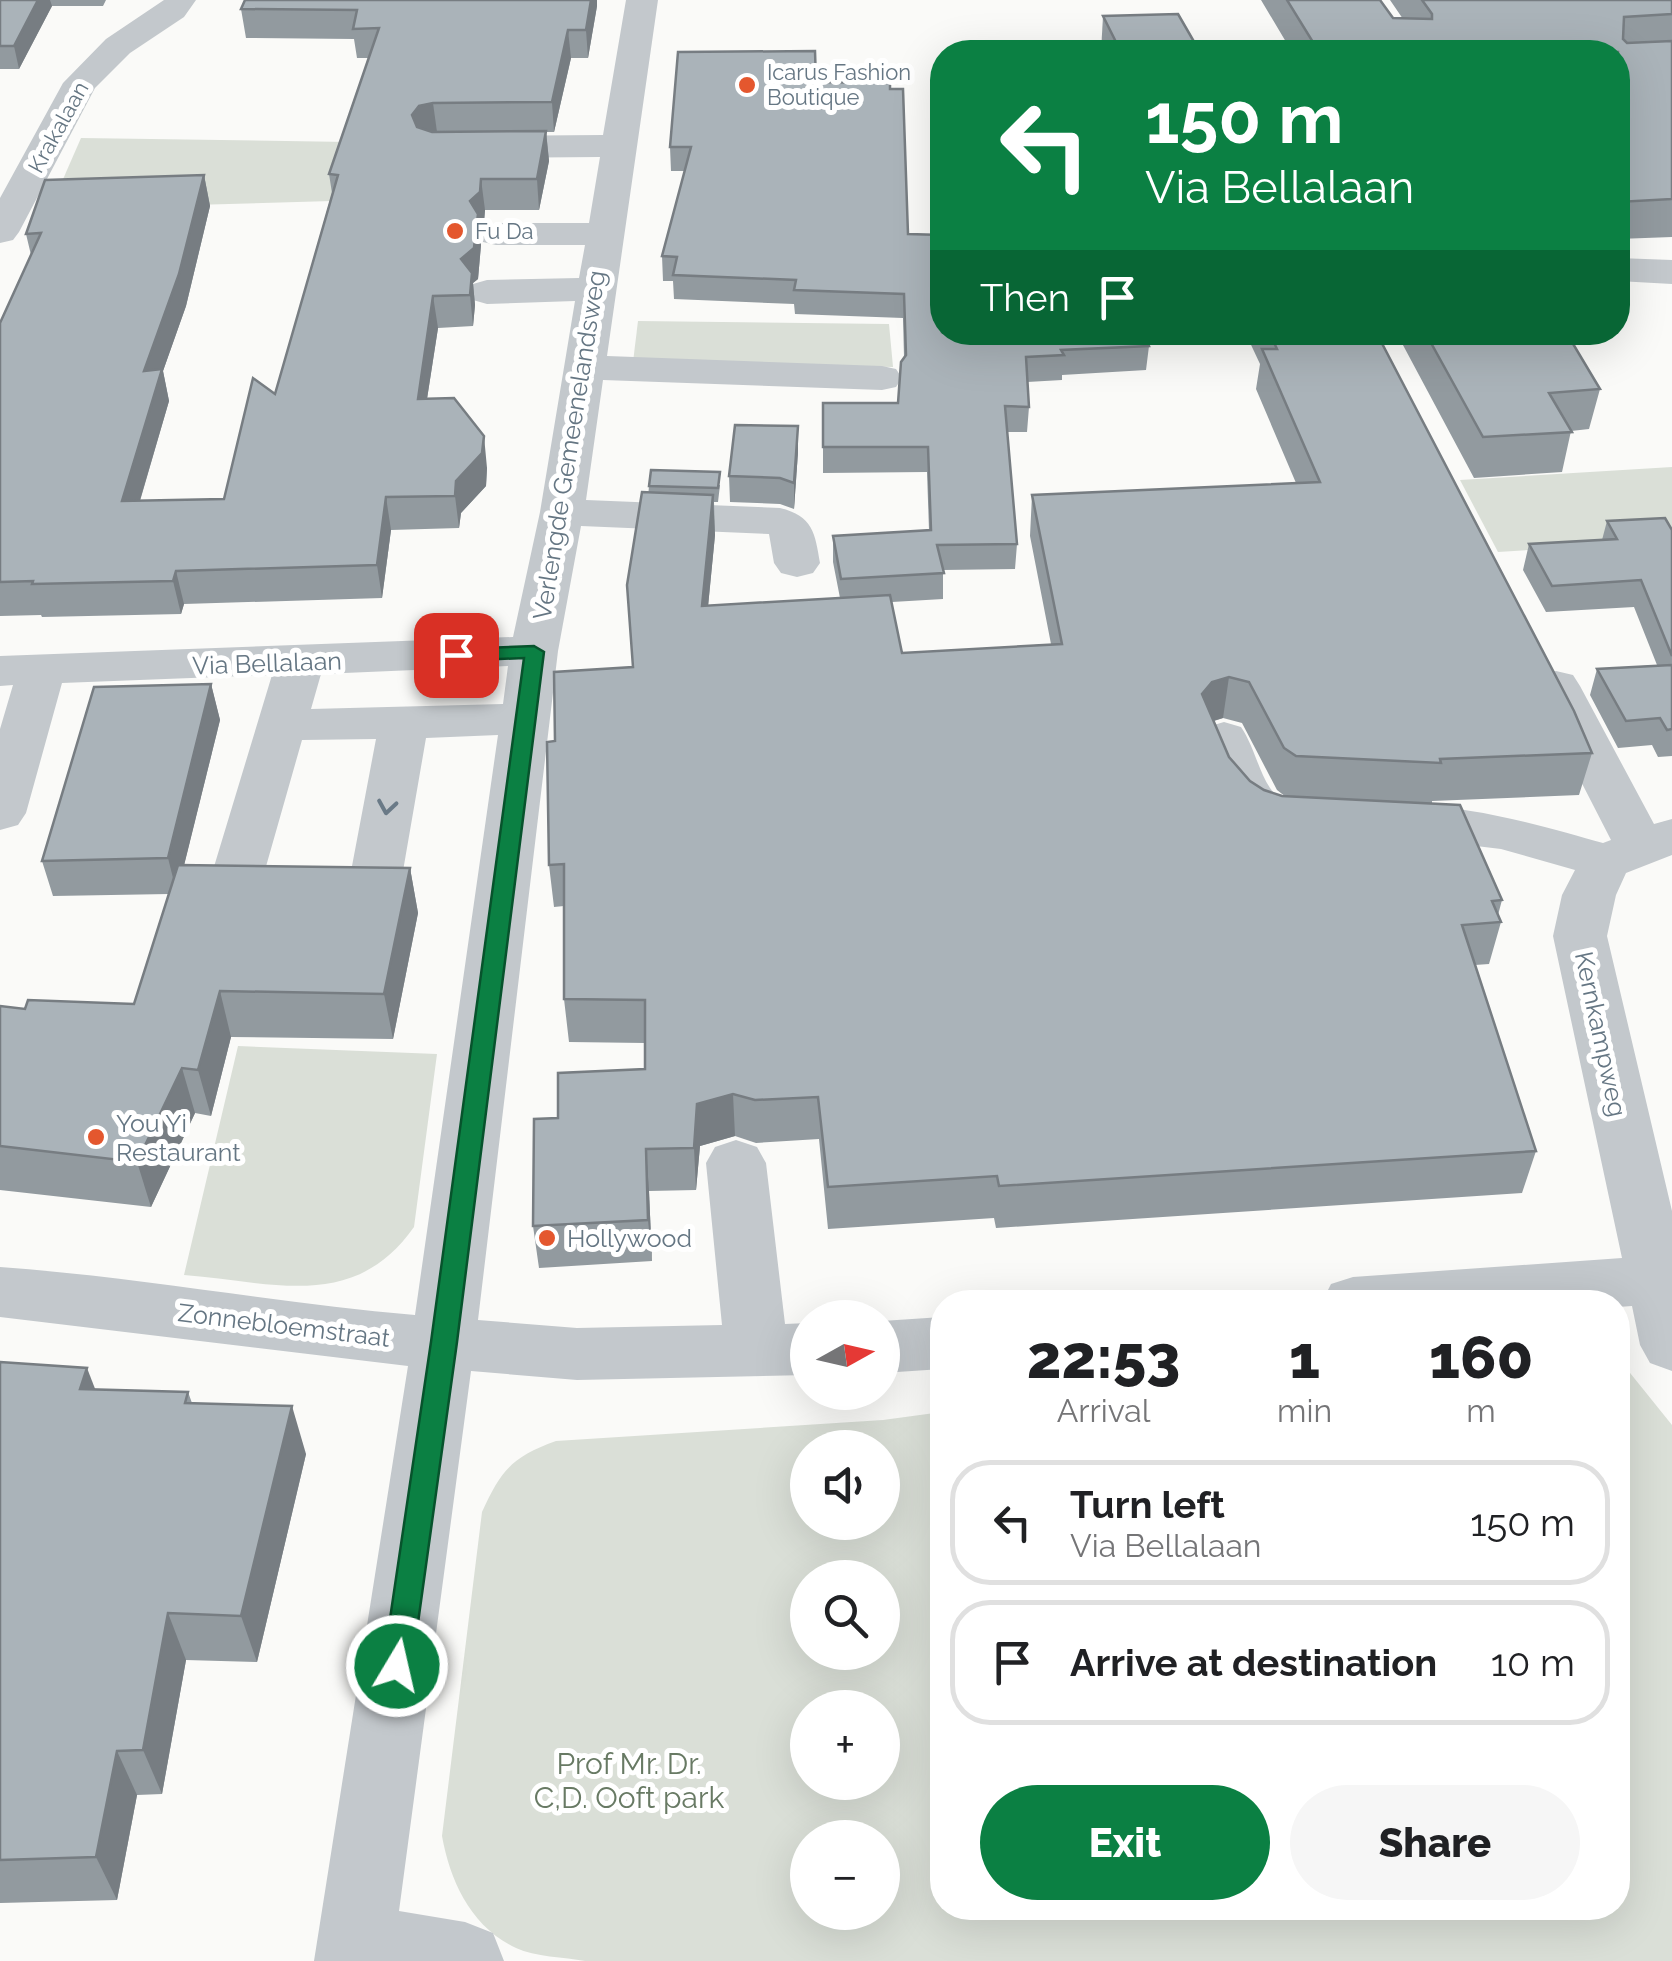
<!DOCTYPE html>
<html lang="en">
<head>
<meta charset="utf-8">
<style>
	:root { --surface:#fff; --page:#f6f6f6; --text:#202124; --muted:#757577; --line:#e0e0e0; --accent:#0b8043 }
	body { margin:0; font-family:Raleway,sans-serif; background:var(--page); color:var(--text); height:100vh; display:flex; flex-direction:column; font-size:38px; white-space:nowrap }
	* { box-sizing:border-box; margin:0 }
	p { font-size:32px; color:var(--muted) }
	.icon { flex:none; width:55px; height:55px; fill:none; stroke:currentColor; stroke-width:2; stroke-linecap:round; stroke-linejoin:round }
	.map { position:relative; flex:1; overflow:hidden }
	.panel { position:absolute; left:930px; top:1290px; width:700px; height:630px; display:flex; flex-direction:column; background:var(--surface); border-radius:40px; box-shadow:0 10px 40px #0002 }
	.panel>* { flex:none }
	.banner { position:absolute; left:930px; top:40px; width:700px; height:305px; border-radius:40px; box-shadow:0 10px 40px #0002; background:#0b8043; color:#fff; overflow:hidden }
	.needle { width:65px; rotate:82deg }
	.buttons { position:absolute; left:790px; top:1300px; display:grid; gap:20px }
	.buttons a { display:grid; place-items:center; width:110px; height:110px; border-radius:50%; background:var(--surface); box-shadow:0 10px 40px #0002; font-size:50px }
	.pin { position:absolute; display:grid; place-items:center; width:85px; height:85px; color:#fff; margin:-42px; border-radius:20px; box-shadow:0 5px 15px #0006 }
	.me { position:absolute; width:110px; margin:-55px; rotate:9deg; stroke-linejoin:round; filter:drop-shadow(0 0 8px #0008) }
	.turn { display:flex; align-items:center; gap:35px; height:210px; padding:0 50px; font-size:45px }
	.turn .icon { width:130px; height:130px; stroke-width:2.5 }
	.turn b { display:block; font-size:70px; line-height:85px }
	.then { display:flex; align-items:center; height:95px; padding:0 50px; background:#0003; gap:20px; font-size:38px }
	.eta { display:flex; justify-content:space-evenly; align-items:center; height:170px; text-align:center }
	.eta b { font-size:60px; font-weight:800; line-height:70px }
	.primary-button { display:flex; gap:20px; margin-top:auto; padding:20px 50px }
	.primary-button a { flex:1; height:115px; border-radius:60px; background:var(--accent); color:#fff; font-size:40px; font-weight:800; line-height:115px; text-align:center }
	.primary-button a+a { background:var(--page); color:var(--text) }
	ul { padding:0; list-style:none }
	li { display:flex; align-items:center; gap:30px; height:125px; margin:0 20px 15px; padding:0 30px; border:5px solid var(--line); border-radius:40px }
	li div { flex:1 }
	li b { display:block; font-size:38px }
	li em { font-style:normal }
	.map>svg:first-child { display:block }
	.green { fill:#dadfd7; fill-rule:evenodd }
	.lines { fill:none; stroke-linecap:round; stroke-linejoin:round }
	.minor { fill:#c3c8cc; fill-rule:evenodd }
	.wall { fill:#929a9f; fill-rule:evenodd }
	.shaded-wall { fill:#777d82 }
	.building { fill:#aab3b9; stroke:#777d82; stroke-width:2.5 }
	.oneway { stroke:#6a7a87 }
	.route { fill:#0b8043; stroke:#07532c; stroke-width:2.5 }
	.poi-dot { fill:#e4572e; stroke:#fff; stroke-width:4 }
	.labels { text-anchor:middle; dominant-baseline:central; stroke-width:10; stroke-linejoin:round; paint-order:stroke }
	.far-poi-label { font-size:22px; fill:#657683; stroke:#fff; text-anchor:start }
	.far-street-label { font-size:22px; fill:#657683; stroke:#fff }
	.street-label { font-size:25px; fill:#657683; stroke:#fff }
	.poi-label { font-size:25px; fill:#657683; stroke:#fff; text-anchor:start }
	.near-park-label { font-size:30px; fill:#687a64; stroke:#fff }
</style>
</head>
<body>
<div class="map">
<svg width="1672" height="1961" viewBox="0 0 1672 1961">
	<rect width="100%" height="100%" fill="#fafaf8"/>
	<g class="green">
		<path d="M 81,138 L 349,142 L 332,201 L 50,209 Z"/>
		<path d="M 638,321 L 889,324 L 893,367 L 633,362 Z"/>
		<path d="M 1672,467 L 1672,541 L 1498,552 L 1460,480 Z"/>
		<path d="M 238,1046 L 437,1054 L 414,1227 C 354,1312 274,1282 184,1275 Z"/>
		<path d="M 1618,1358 L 1672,1425 L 1672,1961 L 585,1961 C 564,1957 535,1957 516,1948 C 471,1927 450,1881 442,1836 L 482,1512 C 501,1470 512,1457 556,1441 L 883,1420 L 942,1412 L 942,1908 L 1618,1908 ZM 808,1448 L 882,1448 L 882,1522 L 808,1522 ZM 808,1578 L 882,1578 L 882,1652 L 808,1652 ZM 808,1708 L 882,1708 L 882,1782 L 808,1782 ZM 808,1838 L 882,1838 L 882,1912 L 808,1912 Z"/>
	</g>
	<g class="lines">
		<g class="minor">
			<path d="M 164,0 L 196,0 L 184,17 L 130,53 L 95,88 L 19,232 L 13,240 L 0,243 L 0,198 L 63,83 L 106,39 Z"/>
			<path d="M 626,0 L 658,0 L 607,356 L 882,366 L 896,369 L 902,378 L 896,387 L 882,390 L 603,380 L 586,500 L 780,508 C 813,516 815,533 820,563 L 813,573 L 797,577 L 781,573 L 774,563 L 769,534 L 581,526 L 558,651 L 478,1320 L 577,1328 L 722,1325 L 706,1163 L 715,1147 L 736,1140 L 757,1147 L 766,1163 L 785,1324 L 808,1323 L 808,1375 L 577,1380 L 471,1371 L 399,1911 L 465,1922 L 493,1933 L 504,1961 L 314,1961 L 408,1366 L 0,1317 L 0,1267 C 139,1277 276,1303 415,1315 L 498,735 L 426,738 L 403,871 L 384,897 L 365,902 L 250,906 L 231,901 L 222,893 L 213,870 L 272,675 L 62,683 L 26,813 L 18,825 L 0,830 L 0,729 L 13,685 L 0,686 L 0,656 L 513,637 L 540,512 L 575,301 L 487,304 L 473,300 L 468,292 L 473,284 L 487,280 L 579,278 L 585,245 L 496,245 L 483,242 L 477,234 L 483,226 L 496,223 L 589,223 L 600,157 L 471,158 L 458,155 L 453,147 L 458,139 L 471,136 L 603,135 ZM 508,666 L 503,704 L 311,709 L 321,674 ZM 376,739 L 352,866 L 265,870 L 302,740 Z"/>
			<path d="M 1618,258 L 1672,260 L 1672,284 L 1618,281 Z"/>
			<path d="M 1556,671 L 1573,675 L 1580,686 L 1654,824 L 1672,819 L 1672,855 L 1626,873 L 1616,895 L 1607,936 L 1672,1211 L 1672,1371 L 1650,1363 L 1640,1345 L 1632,1306 L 1618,1307 L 1618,1302 L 1322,1302 L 1331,1284 L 1353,1277 L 1622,1258 L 1553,936 L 1562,895 L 1575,870 L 1501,849 L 1376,834 L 1368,822 L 1376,810 C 1436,794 1543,826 1603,843 L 1611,840 L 1532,686 L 1539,675 Z"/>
			<path d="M 1224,722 L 1241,727 C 1254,746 1258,770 1270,788 C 1281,804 1299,802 1309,818 L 1301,830 C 1236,848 1219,786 1199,738 L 1207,727 Z"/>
			<path d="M 942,1317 L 942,1369 L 882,1373 L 882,1321 Z"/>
		</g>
	</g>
	<g class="wall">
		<path d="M 0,0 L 106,0 L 103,6 L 52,6 L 19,69 L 0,69 Z"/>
		<path d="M 1261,0 L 1380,0 L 1393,18 L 1403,19 L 1390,0 L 1672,0 L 1672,237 L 1618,239 L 1618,52 L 1292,52 Z"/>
		<path d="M 597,6 L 588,58 L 571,58 L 554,132 L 546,132 L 549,161 L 539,210 L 485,210 L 484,222 L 479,226 L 481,245 L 478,279 L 473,283 L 475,305 L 473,326 L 438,328 L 427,399 L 487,468 L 486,486 L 461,513 L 459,528 L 391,530 L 382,598 L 184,604 L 181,614 L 42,617 L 41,615 L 0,616 L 0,323 L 31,255 L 26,234 L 204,175 L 210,206 L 186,306 L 163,371 L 169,401 L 140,501 L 224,499 L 275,394 L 332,193 L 329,174 L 369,58 L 357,58 L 354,39 L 246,38 L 241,9 Z"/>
		<path d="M 1103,16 L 1200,52 L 1101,52 Z"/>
		<path d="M 816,82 L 890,89 L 908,234 L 942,332 L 1149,346 L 1146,370 L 1062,375 L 1062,380 L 1027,382 L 1029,407 L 1027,432 L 1007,432 L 1017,544 L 1015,569 L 943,570 L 943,599 L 892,602 L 902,653 L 1051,644 L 1030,536 L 1032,495 L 1296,483 L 1256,389 L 1260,364 L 1245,332 L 1376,332 L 1592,753 L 1579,795 L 1432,801 L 1432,804 L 1502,900 L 1498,915 L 1501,922 L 1489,964 L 1475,965 L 1536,1151 L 1522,1193 L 996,1228 L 994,1218 L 828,1229 L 819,1139 L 756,1143 L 735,1136 L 700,1146 L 696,1190 L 649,1191 L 652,1261 L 539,1268 L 533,1226 L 558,1118 L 645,1069 L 645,1043 L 569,1042 L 564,999 L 564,906 L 554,907 L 549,865 L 555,741 L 633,667 L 649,486 L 720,485 L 718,502 L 714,502 L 715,535 L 708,606 L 840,598 L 833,562 L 833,536 L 929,530 L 927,472 L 823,473 L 823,403 L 898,403 L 904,357 L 903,318 L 795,314 L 794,304 L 674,299 L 673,281 L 663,281 L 662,256 L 685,171 L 671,171 L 670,147 ZM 1223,718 L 1242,723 L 1277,790 L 1286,797 L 1264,790 L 1250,781 L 1229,757 L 1214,721 Z"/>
		<path d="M 1396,332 L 1566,332 L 1600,389 L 1589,429 L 1571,431 L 1562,472 L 1474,478 Z"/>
		<path d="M 798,426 L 798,452 L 794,509 L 780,504 L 730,502 L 729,476 Z"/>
		<path d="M 1607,521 L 1672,530 L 1672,756 L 1658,757 L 1652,745 L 1618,748 L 1590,695 L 1597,669 L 1657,665 L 1634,607 L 1546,612 L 1523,570 L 1529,544 L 1602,540 Z"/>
		<path d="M 211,684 L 220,720 L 184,865 L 410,868 L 418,913 L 393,1039 L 231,1037 L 211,1116 L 195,1113 L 151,1207 L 0,1190 L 0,1006 L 25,1009 L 134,1004 L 169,894 L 53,896 L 42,861 Z"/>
		<path d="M 0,1362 L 95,1389 L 188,1392 L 192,1403 L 306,1454 L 257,1662 L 186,1660 L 162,1794 L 137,1795 L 117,1900 L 0,1903 Z"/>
	</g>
	<g class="shaded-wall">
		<path d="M 38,0 L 50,0 L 52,6 L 19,69 L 14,46 Z"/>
		<path d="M 591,0 L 597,0 L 597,6 L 588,58 L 586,30 Z"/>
		<path d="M 568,30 L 571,58 L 554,132 L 552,102 Z"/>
		<path d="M 433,103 L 437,132 L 416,145 L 412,115 L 419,106 Z"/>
		<path d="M 546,131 L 549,161 L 539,210 L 537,179 Z"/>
		<path d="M 204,175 L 210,206 L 186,306 L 163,371 L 169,401 L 130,534 L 122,501 L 144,371 Z"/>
		<path d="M 481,179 L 485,210 L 484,222 L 479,226 L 481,245 L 478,279 L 473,283 L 475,305 L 473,326 L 470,295 L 461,259 L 470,201 Z"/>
		<path d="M 433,296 L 438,328 L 422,431 L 418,399 Z"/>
		<path d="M 798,426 L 798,452 L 794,509 L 794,483 Z"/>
		<path d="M 484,436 L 487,468 L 486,486 L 461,513 L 459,528 L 455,496 L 456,481 Z"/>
		<path d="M 713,495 L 715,535 L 704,648 L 702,606 Z"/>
		<path d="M 386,497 L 391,530 L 382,598 L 377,565 Z"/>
		<path d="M 176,571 L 184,604 L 181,614 L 173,581 Z"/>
		<path d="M 1229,677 L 1223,718 L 1206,723 L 1202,694 L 1212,682 Z"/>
		<path d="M 211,684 L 220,720 L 177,894 L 168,858 Z"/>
		<path d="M 410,868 L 418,913 L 393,1039 L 384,994 Z"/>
		<path d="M 220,991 L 231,1037 L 211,1116 L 198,1070 Z"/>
		<path d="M 182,1068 L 195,1113 L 151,1207 L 137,1162 Z"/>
		<path d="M 733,1094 L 735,1136 L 700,1146 L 696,1190 L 694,1148 L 697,1104 Z"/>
		<path d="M 646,1149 L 649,1191 L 652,1261 L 648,1220 Z"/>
		<path d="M 87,1368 L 106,1417 L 80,1389 Z"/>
		<path d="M 292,1406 L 306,1454 L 257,1662 L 241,1616 Z"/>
		<path d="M 168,1613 L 186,1660 L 162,1794 L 143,1750 Z"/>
		<path d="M 117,1751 L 137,1795 L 117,1900 L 96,1857 Z"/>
	</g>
	<g class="building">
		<path d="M 0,0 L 38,0 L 14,46 L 0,46 Z"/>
		<path d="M 245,0 L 591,0 L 586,30 L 568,30 L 552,102 L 433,103 L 419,106 L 412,115 L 417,127 L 432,132 L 546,131 L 537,179 L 481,179 L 480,192 L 470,201 L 478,214 L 474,248 L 461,259 L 472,273 L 470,295 L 433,296 L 418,399 L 454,398 L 484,436 L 482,453 L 456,481 L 455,496 L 386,497 L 377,565 L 176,571 L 173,581 L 32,584 L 33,581 L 0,582 L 0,323 L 41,233 L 26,234 L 45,180 L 204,175 L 179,274 L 144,371 L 162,369 L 122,501 L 224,499 L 253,378 L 275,394 L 338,175 L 329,174 L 379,28 L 353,29 L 357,10 L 241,9 Z"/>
		<path d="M 1287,0 L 1380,0 L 1393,18 L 1432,19 L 1432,14 L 1422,0 L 1672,0 L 1672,14 L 1624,17 L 1623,39 L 1627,43 L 1672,41 L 1672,199 L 1618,202 L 1618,52 L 1319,52 Z"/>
		<path d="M 1178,14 L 1200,52 L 1121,52 L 1103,16 Z"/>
		<path d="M 815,51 L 816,82 L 890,83 L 890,89 L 903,89 L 908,234 L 942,235 L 942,332 L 1144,332 L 1149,346 L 1061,350 L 1064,355 L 1026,357 L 1029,407 L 1005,406 L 1017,544 L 937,545 L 944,573 L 841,579 L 833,536 L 931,530 L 928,447 L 823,447 L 823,403 L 898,403 L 901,362 L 906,355 L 904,294 L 794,290 L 796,280 L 673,275 L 677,257 L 662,256 L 691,147 L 670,147 L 678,52 Z"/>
		<path d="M 1269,332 L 1376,332 L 1574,711 L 1592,753 L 1440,759 L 1441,763 L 1296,756 L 1284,748 L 1249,682 L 1229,677 L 1212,682 L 1202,694 L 1229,757 L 1250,781 L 1264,790 L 1282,796 L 1460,805 L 1502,900 L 1492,901 L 1501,922 L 1462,925 L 1536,1151 L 999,1186 L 997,1176 L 828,1187 L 818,1097 L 755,1100 L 733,1094 L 697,1104 L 694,1148 L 646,1149 L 648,1220 L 533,1226 L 534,1119 L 558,1118 L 558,1073 L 645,1069 L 645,1000 L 564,999 L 564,864 L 549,865 L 547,742 L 555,741 L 554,672 L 633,667 L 627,585 L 642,492 L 713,495 L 702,606 L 890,595 L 902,653 L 1062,644 L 1032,495 L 1320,482 L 1262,349 L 1277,349 Z"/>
		<path d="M 1425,332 L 1566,332 L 1600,389 L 1549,393 L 1572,432 L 1483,437 Z"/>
		<path d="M 735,425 L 798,426 L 794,483 L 780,478 L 729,476 Z"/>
		<path d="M 651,470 L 720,472 L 718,488 L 649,486 Z"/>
		<path d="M 1665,518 L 1672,530 L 1672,656 L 1641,580 L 1552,586 L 1529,544 L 1617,539 L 1607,521 Z"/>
		<path d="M 1672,665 L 1672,729 L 1667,730 L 1660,718 L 1626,721 L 1597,669 Z"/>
		<path d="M 211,684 L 168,858 L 42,861 L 94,687 Z"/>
		<path d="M 178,865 L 410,868 L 384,994 L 220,991 L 198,1070 L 182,1068 L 137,1162 L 0,1146 L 0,1006 L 25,1009 L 28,1000 L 134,1004 Z"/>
		<path d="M 0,1362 L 87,1368 L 80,1389 L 188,1392 L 185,1403 L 292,1406 L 241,1616 L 168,1613 L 143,1750 L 117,1751 L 96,1857 L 0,1860 Z"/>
	</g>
	<defs><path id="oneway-chevron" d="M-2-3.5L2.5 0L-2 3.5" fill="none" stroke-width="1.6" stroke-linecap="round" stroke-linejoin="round" transform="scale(2.5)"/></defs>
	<use class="oneway" href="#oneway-chevron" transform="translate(387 807) rotate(99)"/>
	<path class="route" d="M 534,646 L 544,652 L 457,1342 L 412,1666 L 408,1676 L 397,1680 L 387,1676 L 383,1666 L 431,1342 L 524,658 L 456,661 L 446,655 L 456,649 Z"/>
	<g class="poi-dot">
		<circle cx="747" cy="85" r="10"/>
		<circle cx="455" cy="231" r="10"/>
		<circle cx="96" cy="1137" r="10"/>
		<circle cx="547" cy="1238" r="10"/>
	</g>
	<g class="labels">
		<g class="far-poi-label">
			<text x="767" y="72">Icarus Fashion<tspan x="767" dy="25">Boutique</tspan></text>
			<text x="475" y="231">Fu Da</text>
		</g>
		<g class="far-street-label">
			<text transform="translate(58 127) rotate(-61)">Krakalaan</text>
		</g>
		<g class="street-label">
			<text transform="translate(569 445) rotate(-81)">Verlengde Gemeenelandsweg</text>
			<text transform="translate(267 663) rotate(-2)">Via Bellalaan</text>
			<text transform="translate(1601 1034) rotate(78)">Kernkampweg</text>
			<text transform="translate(284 1325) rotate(7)">Zonnebloemstraat</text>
		</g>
		<g class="poi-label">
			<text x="116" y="1123">You Yi<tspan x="116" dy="29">Restaurant</tspan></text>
			<text x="567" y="1238">Hollywood</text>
		</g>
		<g class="near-park-label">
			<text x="629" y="1763">Prof Mr. Dr.<tspan x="629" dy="34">C,D. Ooft park</tspan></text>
		</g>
	</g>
</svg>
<div class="buttons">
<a><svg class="needle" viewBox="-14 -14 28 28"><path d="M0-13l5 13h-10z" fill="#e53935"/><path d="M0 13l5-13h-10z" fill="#757577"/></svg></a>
<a><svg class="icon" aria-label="sound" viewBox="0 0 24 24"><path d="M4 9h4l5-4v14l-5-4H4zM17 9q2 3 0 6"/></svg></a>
<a><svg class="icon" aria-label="search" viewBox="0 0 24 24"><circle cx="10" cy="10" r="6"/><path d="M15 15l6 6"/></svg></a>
<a>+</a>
<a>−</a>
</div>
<div class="pin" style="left:456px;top:655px;background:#d93025"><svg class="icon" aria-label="arrive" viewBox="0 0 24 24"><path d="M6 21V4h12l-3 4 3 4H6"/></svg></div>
<svg class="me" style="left:397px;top:1666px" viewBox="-20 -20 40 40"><circle r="17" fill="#0b8043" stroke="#fff" stroke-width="3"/><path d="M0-11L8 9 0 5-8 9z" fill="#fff"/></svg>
<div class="banner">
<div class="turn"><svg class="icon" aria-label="left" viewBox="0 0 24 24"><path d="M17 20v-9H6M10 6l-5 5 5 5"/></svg><div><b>150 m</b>Via Bellalaan</div></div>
<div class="then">Then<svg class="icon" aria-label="arrive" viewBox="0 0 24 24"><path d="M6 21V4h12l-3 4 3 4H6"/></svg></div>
</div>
<section class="panel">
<div class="eta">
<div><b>22:53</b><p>Arrival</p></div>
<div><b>1</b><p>min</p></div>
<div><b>160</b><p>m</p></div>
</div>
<ul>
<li><svg class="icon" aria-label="left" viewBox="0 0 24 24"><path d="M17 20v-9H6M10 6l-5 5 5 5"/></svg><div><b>Turn left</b><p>Via Bellalaan</p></div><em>150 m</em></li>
<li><svg class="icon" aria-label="arrive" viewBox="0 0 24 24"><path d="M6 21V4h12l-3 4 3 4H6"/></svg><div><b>Arrive at destination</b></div><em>10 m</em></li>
</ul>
<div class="primary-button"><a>Exit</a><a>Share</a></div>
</section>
</div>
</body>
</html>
